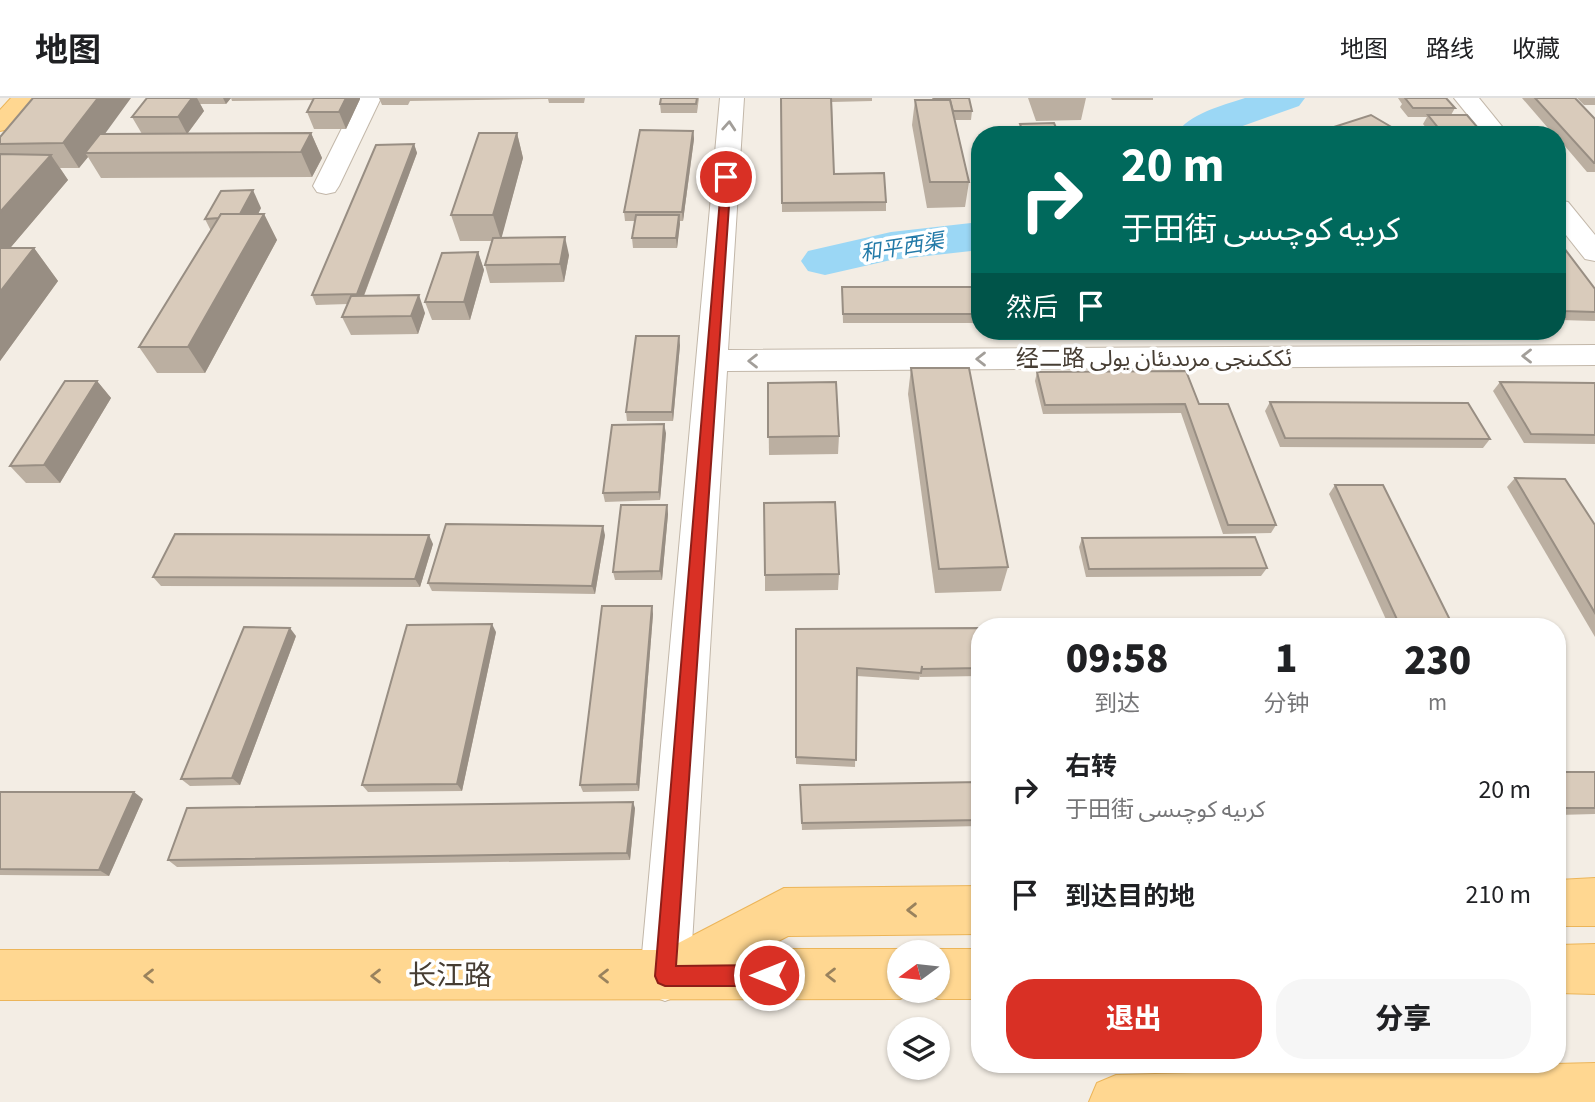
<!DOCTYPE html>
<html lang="zh">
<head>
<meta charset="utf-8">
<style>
	:root { --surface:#fff; --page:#f6f6f6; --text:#202124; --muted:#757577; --line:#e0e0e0; --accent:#d93025 }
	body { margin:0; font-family:"Source Sans 3","Noto Sans Arabic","Noto Sans SC",sans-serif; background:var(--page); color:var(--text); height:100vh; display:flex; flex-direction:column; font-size:26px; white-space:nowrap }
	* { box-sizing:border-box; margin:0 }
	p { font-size:23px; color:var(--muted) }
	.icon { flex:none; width:38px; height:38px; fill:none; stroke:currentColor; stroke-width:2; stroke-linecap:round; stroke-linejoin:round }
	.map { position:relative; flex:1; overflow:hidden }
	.drawer { position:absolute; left:971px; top:520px; width:595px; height:455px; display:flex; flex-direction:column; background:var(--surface); border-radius:28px; box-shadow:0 2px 5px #0004 }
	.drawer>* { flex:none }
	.hud { position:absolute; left:971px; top:28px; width:595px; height:214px; border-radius:28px; box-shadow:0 2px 5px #0004; background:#00695c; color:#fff; overflow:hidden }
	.needle { width:46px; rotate:255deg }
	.buttons { position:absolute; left:887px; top:842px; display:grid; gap:14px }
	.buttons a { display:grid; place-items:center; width:63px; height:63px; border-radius:50%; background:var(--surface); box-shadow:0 2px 5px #0004; font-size:35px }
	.pin { position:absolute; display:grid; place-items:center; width:60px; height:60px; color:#fff; margin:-30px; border:4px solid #fff; border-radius:50%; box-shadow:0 2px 7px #0007 }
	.me { position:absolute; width:77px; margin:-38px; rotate:270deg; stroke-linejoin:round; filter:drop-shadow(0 0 5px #0008) }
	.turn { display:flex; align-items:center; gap:24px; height:147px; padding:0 35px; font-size:32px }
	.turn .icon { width:91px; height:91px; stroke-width:2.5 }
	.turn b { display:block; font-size:49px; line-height:60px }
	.then { display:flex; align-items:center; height:66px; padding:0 35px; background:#0003; gap:14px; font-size:26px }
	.eta { display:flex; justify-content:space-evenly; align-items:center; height:119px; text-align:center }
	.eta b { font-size:42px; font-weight:800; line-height:49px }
	.cta { display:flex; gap:14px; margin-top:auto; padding:14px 35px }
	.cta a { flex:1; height:80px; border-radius:28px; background:var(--accent); color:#fff; font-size:28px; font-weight:800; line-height:80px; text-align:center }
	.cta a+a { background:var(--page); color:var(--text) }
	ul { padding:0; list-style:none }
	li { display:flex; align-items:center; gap:21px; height:105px; padding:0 35px }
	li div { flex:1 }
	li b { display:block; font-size:26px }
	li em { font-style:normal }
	header { display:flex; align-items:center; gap:42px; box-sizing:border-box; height:98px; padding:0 35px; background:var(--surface); border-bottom:2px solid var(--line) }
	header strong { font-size:33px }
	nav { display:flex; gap:38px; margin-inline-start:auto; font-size:24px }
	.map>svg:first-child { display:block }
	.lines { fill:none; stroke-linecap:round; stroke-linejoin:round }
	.river { fill:#9bd7f5; fill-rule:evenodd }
	.minor-casing { stroke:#c2b7a9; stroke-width:2 }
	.major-casing { stroke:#ecb559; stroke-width:2 }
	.minor { fill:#fff; fill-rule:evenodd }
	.major { fill:#ffd791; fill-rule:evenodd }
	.wall { fill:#bbafa1 }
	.shaded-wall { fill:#988e83 }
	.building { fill:#d9cbbb; stroke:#988e83; stroke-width:2 }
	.oneway { stroke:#a29e99 }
	.oneway2 { stroke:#99825d }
	.route { fill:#d93025; stroke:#8d1f18; stroke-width:2 }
	.labels { text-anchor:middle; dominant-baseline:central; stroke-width:7; stroke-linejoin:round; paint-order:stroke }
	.far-water-label { font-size:21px; font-style:italic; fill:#237aa8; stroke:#fff }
	.street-label { font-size:23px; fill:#463d33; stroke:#fff }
	.near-street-label { font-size:28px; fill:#463d33; stroke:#fff }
</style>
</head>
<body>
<header>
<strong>地图</strong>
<nav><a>地图</a><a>路线</a><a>收藏</a></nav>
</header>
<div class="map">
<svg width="1595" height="1004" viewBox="0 0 1595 1004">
	<rect width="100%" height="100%" fill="#f3ede4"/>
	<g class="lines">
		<g class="river">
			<path d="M 1245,0 L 1305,0 L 1299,8 L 1237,30 L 1226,37 L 1175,37 C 1190,15 1221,8 1245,0 Z"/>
			<path d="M 980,124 L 980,152 L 891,162 L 825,177 L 808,173 L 801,163 L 808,153 L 891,134 Z"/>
		</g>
		<g class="minor-casing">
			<g id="minor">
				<path d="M 357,0 L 381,0 L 339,88 L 335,94 L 326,96 L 317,94 L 313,88 Z"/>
				<path d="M 720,0 L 744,0 L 728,252 L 1595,247 L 1595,267 L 727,273 L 690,878 L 683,896 L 665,903 L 647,896 L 640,878 Z"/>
				<path d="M 1454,0 L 1479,0 L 1509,37 L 1484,37 Z"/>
				<path d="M 1558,102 L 1568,104 L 1595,137 L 1595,163 L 1585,161 L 1558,127 Z"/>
			</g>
		</g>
		<g class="major-casing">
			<g id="major">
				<path d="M 11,0 L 36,0 L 9,31 L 0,33 L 0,12 Z"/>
				<path d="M 1595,780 L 1595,828 L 1558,828 L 1558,782 Z"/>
				<path d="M 980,788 L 980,836 L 788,838 L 763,851 L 900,851 L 907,854 L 900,854 L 900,892 L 918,892 L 900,901 L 0,902 L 0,852 L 665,852 L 784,790 Z"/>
				<path d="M 1595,846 L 1595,896 L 1558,895 L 1558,847 Z"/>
				<path d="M 938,851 L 980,851 L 980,901 L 938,901 L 920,894 L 938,892 L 938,854 L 931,854 Z"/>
				<path d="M 1595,965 L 1595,1004 L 1089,1004 L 1097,985 L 1116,977 Z"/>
			</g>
		</g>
		<use href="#minor" class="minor"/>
		<use href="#major" class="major"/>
	</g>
	<g class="wall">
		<path d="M 147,0 L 360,0 L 360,1 L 346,31 L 314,31 L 307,14 L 313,2 L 232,3 L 231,0 L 226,6 L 200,6 L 204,13 L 188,35 L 311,35 L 322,60 L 312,79 L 101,80 L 88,59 L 79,70 L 60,70 L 68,82 L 10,150 L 34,150 L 58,183 L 0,263 L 0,39 L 142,36 L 132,19 Z"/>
		<path d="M 379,0 L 585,0 L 584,5 L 549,5 L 548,1 L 410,3 L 408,7 L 382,7 Z"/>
		<path d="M 661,0 L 699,0 L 697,15 L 661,15 L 660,6 Z"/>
		<path d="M 781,0 L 872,0 L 872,3 L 832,4 L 834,76 L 886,104 L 886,113 L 782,114 Z"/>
		<path d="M 932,0 L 969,0 L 972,13 L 971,22 L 955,22 L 969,84 L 965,109 L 927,110 L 912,27 L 915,2 L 932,2 Z"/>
		<path d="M 1028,0 L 1086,0 L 1081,22 L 1036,23 Z"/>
		<path d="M 1111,0 L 1153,0 L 1153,2 L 1112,2 Z"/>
		<path d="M 1398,0 L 1446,0 L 1455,10 L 1451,17 L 1484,37 L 1432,37 L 1423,26 L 1427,19 L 1408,19 L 1400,9 L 1402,6 Z"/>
		<path d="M 1522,0 L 1575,0 L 1595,21 L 1595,74 L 1587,74 L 1558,40 L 1558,37 L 1554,37 Z"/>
		<path d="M 1577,0 L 1595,0 L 1595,7 L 1584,7 Z"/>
		<path d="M 1020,26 L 1059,37 L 1019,37 Z"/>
		<path d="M 693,33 L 694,41 L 683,123 L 680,123 L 677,150 L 633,150 L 632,140 L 635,123 L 625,123 L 624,114 Z"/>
		<path d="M 517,35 L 523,60 L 501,140 L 569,157 L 564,184 L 490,185 L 485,167 L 492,143 L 460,143 L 451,117 Z"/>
		<path d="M 414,46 L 417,55 L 364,198 L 425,215 L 418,236 L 351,237 L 342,219 L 348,206 L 316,207 L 312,197 Z"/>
		<path d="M 261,110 L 258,116 L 264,116 L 277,142 L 205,275 L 157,275 L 139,249 L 211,133 L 205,121 Z"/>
		<path d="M 1558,142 L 1595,191 L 1595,223 L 1561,222 L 1558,227 Z"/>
		<path d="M 478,154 L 484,172 L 470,222 L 432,222 L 425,204 Z"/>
		<path d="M 842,189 L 980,189 L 980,225 L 843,225 Z"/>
		<path d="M 680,247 L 673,323 L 627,323 L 626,314 Z"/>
		<path d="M 911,270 L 1008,469 L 1001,493 L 935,495 L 908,296 Z"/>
		<path d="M 1037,274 L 1199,306 L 1276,427 L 1271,435 L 1223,436 L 1181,315 L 1043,316 L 1035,283 Z"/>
		<path d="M 97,283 L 111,300 L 60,385 L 26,385 L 10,368 Z"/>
		<path d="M 1500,284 L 1595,285 L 1595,346 L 1524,345 L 1493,293 Z"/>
		<path d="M 768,285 L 839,338 L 838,356 L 769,357 Z"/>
		<path d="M 1270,304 L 1490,341 L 1483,350 L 1280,349 L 1265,313 Z"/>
		<path d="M 666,335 L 660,402 L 605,404 L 603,395 Z"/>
		<path d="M 1515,380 L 1595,427 L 1595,539 L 1507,389 Z"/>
		<path d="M 1335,387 L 1453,528 L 1389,528 L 1329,396 Z"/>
		<path d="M 667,407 L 668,416 L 662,482 L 615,482 L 613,474 Z"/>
		<path d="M 605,437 L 595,496 L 432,493 L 428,485 Z"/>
		<path d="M 1082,440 L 1267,470 L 1261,478 L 1086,479 L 1079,449 Z"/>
		<path d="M 433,446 L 420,489 L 161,488 L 153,479 Z"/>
		<path d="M 839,476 L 838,492 L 765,493 L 765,477 Z"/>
		<path d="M 653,516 L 639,693 L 583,694 L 580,687 Z"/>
		<path d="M 980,530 L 980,578 L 920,579 L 920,577 L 919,582 L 857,578 L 855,669 L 796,666 L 796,531 Z"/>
		<path d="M 496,534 L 462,693 L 368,694 L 362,687 Z"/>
		<path d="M 296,538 L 240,687 L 190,688 L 181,681 Z"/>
		<path d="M 1558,674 L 1595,674 L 1595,716 L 1558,717 Z"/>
		<path d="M 980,684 L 980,728 L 802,732 L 800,687 Z"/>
		<path d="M 0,694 L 143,701 L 109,778 L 0,777 Z"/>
		<path d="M 635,710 L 630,762 L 177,769 L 168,762 Z"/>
	</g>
	<g class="shaded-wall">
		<path d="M 98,0 L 131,0 L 91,55 L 85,55 L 88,59 L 79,70 L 63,45 Z"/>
		<path d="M 192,0 L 197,0 L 204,13 L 187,36 L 178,19 Z"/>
		<path d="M 223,0 L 231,0 L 226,6 Z"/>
		<path d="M 346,0 L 360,0 L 360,1 L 346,31 L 339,14 Z"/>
		<path d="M 693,33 L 694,41 L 683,123 L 682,114 Z"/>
		<path d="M 311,35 L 322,60 L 312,79 L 301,54 Z"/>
		<path d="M 517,35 L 523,60 L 501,142 L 493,117 Z"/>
		<path d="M 414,46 L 417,55 L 361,205 L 357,196 Z"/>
		<path d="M 51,57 L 68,82 L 0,162 L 0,114 Z"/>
		<path d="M 253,92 L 261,110 L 247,138 L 238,120 Z"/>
		<path d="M 264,116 L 277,142 L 205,275 L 188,249 Z"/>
		<path d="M 679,117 L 680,126 L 677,150 L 676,140 Z"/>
		<path d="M 565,139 L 569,157 L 564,184 L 560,166 Z"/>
		<path d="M 34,150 L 58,183 L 0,263 L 0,194 Z"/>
		<path d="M 478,154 L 484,172 L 470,222 L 464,204 Z"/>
		<path d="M 419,197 L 425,215 L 418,236 L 411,218 Z"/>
		<path d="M 679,238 L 680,247 L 673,323 L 672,314 Z"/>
		<path d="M 97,283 L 111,300 L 60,385 L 44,367 Z"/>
		<path d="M 664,326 L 666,335 L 660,402 L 659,394 Z"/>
		<path d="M 667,407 L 668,416 L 662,482 L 660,473 Z"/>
		<path d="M 603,428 L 605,437 L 595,496 L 592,488 Z"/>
		<path d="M 429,437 L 433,446 L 420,489 L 415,481 Z"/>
		<path d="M 652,508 L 653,516 L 639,693 L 637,686 Z"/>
		<path d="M 492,526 L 496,534 L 462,693 L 457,686 Z"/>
		<path d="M 290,530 L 296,538 L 240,687 L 232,680 Z"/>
		<path d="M 134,694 L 143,701 L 109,778 L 99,772 Z"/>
		<path d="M 633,704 L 635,710 L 630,762 L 627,755 Z"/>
	</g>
	<g class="building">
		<path d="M 33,0 L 98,0 L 63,45 L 0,46 L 0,39 Z"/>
		<path d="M 147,0 L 192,0 L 178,19 L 132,19 Z"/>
		<path d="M 314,0 L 346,0 L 339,14 L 307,14 Z"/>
		<path d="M 661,0 L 697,0 L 696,6 L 660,6 Z"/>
		<path d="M 781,0 L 831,0 L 834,76 L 884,75 L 886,104 L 782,105 Z"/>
		<path d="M 934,0 L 969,0 L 972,13 L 953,13 L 950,2 L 935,2 Z"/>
		<path d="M 1405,0 L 1446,0 L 1455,10 L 1413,10 Z"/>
		<path d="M 1535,0 L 1575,0 L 1595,21 L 1595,65 L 1594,65 Z"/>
		<path d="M 915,2 L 950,2 L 969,84 L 930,84 Z"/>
		<path d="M 1371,17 L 1405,37 L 1309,37 Z"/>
		<path d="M 1428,17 L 1467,17 L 1484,37 L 1444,37 Z"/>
		<path d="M 1054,25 L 1059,37 L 1024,37 L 1020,26 Z"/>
		<path d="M 640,32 L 693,33 L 682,114 L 624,114 Z"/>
		<path d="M 311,35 L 301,54 L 85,55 L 100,36 Z"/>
		<path d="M 479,35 L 517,35 L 493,117 L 451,117 Z"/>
		<path d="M 414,46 L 357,196 L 312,197 L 376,47 Z"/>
		<path d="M 0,56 L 51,57 L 0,114 Z"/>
		<path d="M 253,92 L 240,116 L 221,116 L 219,120 L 205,121 L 221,93 Z"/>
		<path d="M 221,116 L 264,116 L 188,249 L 139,249 Z"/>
		<path d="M 636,117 L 679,117 L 676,140 L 632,140 Z"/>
		<path d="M 565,139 L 560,166 L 485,167 L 493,140 Z"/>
		<path d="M 1558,142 L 1595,191 L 1595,214 L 1562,213 L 1558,207 Z"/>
		<path d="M 0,150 L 34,150 L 0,194 Z"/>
		<path d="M 478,154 L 464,204 L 425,204 L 442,155 Z"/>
		<path d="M 842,189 L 980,189 L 980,216 L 843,216 Z"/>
		<path d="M 419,197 L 411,218 L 342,219 L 351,198 Z"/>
		<path d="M 1558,211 L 1564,219 L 1558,219 Z"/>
		<path d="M 636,238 L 679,238 L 672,314 L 626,314 Z"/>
		<path d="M 911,270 L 969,270 L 1008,469 L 939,471 Z"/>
		<path d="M 1186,273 L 1199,306 L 1228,306 L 1276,427 L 1228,427 L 1185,306 L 1045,307 L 1037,274 Z"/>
		<path d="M 65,283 L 97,283 L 44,367 L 10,368 Z"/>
		<path d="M 836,284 L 839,338 L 768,339 L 768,285 Z"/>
		<path d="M 1500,284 L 1595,285 L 1595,337 L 1531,336 Z"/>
		<path d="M 1270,304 L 1468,305 L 1490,341 L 1285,340 Z"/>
		<path d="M 664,326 L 659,394 L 603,395 L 612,327 Z"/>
		<path d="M 1515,380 L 1565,381 L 1595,427 L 1595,515 Z"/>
		<path d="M 1335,387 L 1383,387 L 1453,528 L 1400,528 Z"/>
		<path d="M 835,404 L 839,476 L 765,477 L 764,405 Z"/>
		<path d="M 621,407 L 667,407 L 660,473 L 613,474 Z"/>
		<path d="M 446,426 L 603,428 L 592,488 L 428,485 Z"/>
		<path d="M 175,436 L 429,437 L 415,481 L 153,479 Z"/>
		<path d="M 1255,439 L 1267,470 L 1089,471 L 1082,440 Z"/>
		<path d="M 602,508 L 652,508 L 637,686 L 580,687 Z"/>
		<path d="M 1221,523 L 1223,528 L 1145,528 L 1144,525 Z"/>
		<path d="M 1303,524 L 1305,528 L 1236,528 L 1235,525 Z"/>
		<path d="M 492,526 L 457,686 L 362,687 L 407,527 Z"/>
		<path d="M 244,529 L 290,530 L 232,680 L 181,681 Z"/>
		<path d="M 980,530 L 980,570 L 922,571 L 922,568 L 921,575 L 857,570 L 856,662 L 796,659 L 796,531 Z"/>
		<rect x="1558" y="674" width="37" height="36"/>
		<path d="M 980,684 L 980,722 L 802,725 L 800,687 Z"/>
		<path d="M 0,694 L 134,694 L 99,772 L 0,771 Z"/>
		<path d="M 633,704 L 627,755 L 168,762 L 187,710 Z"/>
	</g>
	<defs><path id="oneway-chevron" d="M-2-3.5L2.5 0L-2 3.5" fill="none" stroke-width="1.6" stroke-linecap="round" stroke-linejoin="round" transform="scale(1.75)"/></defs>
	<g class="oneway">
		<use href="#oneway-chevron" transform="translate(729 28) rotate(-86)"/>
		<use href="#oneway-chevron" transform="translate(1527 258) rotate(180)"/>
		<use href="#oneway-chevron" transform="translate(981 261) rotate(180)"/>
		<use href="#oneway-chevron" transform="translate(753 263) rotate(180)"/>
	</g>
	<g class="oneway2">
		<use href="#oneway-chevron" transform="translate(912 812) rotate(179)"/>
		<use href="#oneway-chevron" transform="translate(831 877) rotate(180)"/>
		<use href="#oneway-chevron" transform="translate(149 878) rotate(-180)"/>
		<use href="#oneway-chevron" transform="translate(376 878) rotate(-180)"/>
		<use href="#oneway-chevron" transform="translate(604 878) rotate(-180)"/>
	</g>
	<path class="route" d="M 722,77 L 731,79 L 676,868 L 769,867 L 776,870 L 779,877 L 776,885 L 769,888 L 665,888 L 658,885 L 655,878 Z"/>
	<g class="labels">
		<g class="far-water-label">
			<text transform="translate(902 149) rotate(-9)">和平西渠</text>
		</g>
		<g class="street-label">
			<text x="1154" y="260">经二路 ئككىنجى مرىدىئان يولى</text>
		</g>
		<g class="near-street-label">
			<text x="450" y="878">长江路</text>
		</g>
	</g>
</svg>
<div class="buttons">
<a><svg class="needle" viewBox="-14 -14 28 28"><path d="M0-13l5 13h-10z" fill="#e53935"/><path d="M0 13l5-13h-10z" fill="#757577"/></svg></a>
<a><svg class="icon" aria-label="layers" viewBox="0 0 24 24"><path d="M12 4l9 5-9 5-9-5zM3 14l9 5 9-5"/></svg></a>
</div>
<div class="pin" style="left:726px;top:79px;background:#d93025"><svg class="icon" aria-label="arrive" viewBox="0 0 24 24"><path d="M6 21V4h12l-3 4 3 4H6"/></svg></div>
<svg class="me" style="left:769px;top:877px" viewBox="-20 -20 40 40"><circle r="17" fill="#d93025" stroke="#fff" stroke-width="3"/><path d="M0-11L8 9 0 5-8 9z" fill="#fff"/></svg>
<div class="hud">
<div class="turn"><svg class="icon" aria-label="right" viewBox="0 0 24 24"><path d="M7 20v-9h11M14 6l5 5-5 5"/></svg><div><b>20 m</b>于田街 كرىيە كوچىسى</div></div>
<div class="then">然后<svg class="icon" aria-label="arrive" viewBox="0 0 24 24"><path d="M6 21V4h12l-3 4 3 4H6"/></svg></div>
</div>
<section class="drawer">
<div class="eta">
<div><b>09:58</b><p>到达</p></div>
<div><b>1</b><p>分钟</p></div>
<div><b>230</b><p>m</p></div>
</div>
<ul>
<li><svg class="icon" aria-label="right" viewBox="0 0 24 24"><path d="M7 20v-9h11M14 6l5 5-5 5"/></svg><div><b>右转</b><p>于田街 كرىيە كوچىسى</p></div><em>20 m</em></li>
<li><svg class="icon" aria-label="arrive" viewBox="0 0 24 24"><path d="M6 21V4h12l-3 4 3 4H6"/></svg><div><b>到达目的地</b></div><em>210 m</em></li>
</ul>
<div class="cta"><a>退出</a><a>分享</a></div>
</section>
</div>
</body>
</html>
